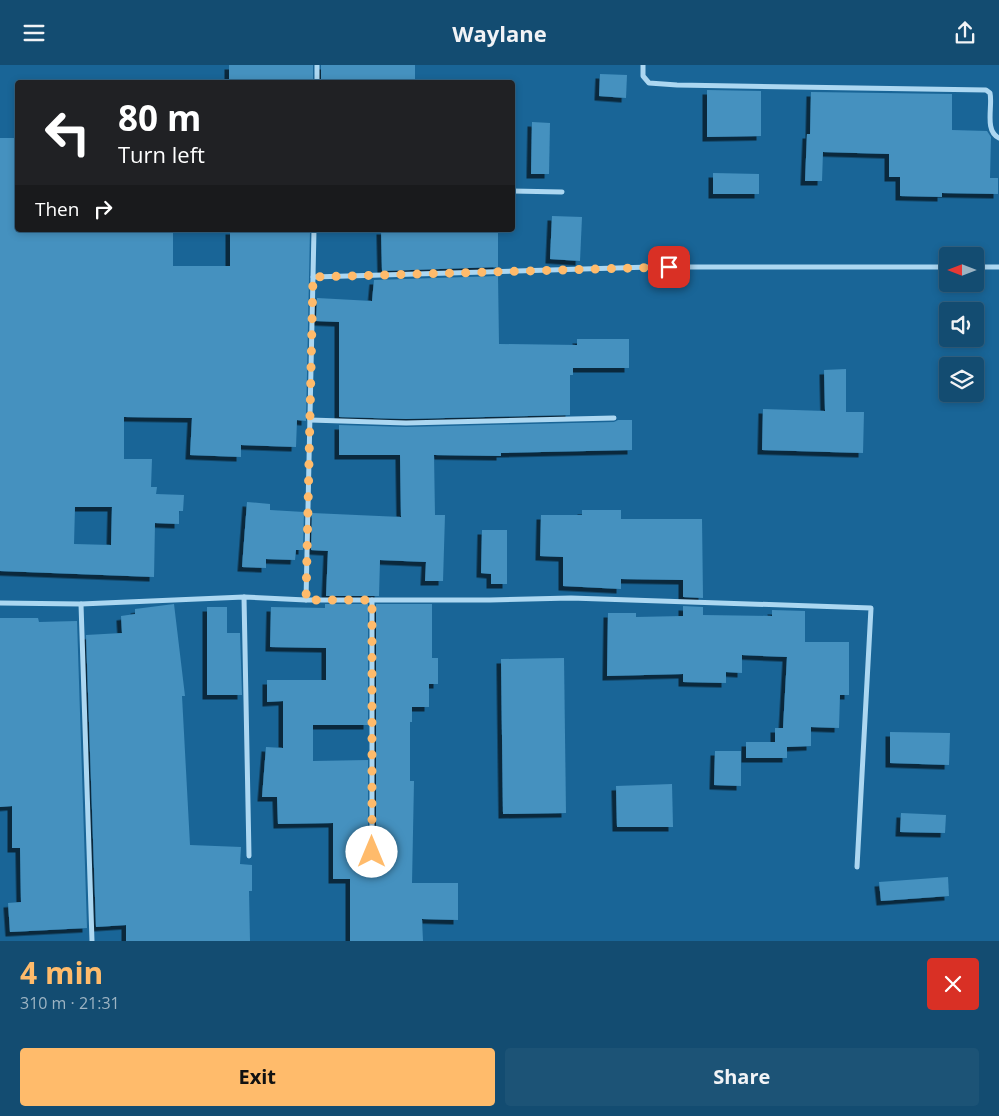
<!DOCTYPE html>
<html lang="en">
<head>
<meta charset="utf-8">
<style>
	:root { --surface:#134c71; --page:#1c5376; --text:#f1f3f6; --muted:#9db4c3; --line:#326384; --accent:#ffbb6b }
	body { margin:0; font-family:"Open Sans",sans-serif; background:var(--page); color:var(--text); height:100vh; display:flex; flex-direction:column; font-size:19px; white-space:nowrap }
	* { box-sizing:border-box; margin:0 }
	p { font-size:16px; color:var(--muted) }
	.icon { flex:none; width:28px; height:28px; fill:none; stroke:currentColor; stroke-width:2; stroke-linecap:round; stroke-linejoin:round }
	.map { position:relative; height:876px; overflow:hidden }
	.details { display:flex; flex-direction:column; background:var(--surface); flex:1 }
	.details>* { flex:none }
	.guide { position:absolute; left:15px; top:15px; width:500px; height:152px; border-radius:5px; box-shadow:0 2px 8px #0003,0 0 0 1px var(--line); background:#202124; color:#fff; overflow:hidden }
	.needle { width:32px; rotate:270deg }
	.fabs { position:absolute; left:939px; top:182px; display:grid; gap:10px }
	.fabs a { display:grid; place-items:center; width:45px; height:45px; border-radius:5px; background:var(--surface); box-shadow:0 2px 8px #0003,0 0 0 1px var(--line); font-size:25px }
	.pin { position:absolute; display:grid; place-items:center; width:42px; height:42px; color:#fff; margin:-21px; border-radius:10px; box-shadow:0 2px 8px #0006 }
	.me { position:absolute; width:55px; margin:-28px; rotate:0deg; stroke-linejoin:round; filter:drop-shadow(0 0 4px #0008) }
	.turn { display:flex; align-items:center; gap:18px; height:105px; padding:0 20px; font-size:22px }
	.turn .icon { width:65px; height:65px; stroke-width:2.5 }
	.turn b { display:block; font-size:35px; line-height:42px }
	.then { display:flex; align-items:center; height:48px; padding:0 20px; background:#0003; gap:10px; font-size:19px }
	.round { display:grid; place-items:center; flex:none; width:52px; height:52px; border-radius:5px; background:var(--page) }
	.overview { display:flex; align-items:center; justify-content:space-between; height:85px; padding:0 20px }
	h1 { font-size:30px; font-weight:700; line-height:38px; color:var(--accent) }
	.cta { display:flex; gap:10px; margin-top:auto; padding:10px 20px }
	.cta a { flex:1; height:58px; border-radius:5px; background:var(--accent); color:#111; font-size:20px; font-weight:700; line-height:58px; text-align:center }
	.cta a+a { background:var(--page); color:var(--text) }
	header { display:flex; justify-content:space-between; align-items:center; height:65px; padding:0 20px; background:var(--surface); font-size:22px; font-weight:700 }
	.map>svg:first-child { display:block }
	.building { fill:#4591bf; fill-rule:evenodd; filter:url(#shadow) }
	.lines { fill:none; stroke-linecap:round; stroke-linejoin:round }
	.minor { stroke:#acd7f1; stroke-width:5 }
	.route { stroke:#ffbb6b; stroke-width:9; stroke-dasharray:0 16.2 }
</style>
</head>
<body>
<header><svg class="icon" aria-label="menu" viewBox="0 0 24 24"><path d="M4 6h16M4 12h16M4 18h16"/></svg>Waylane<svg class="icon" aria-label="share" viewBox="0 0 24 24"><path d="M12 15V3M7 8l5-5 5 5M5 13v7h14v-7"/></svg></header>
<div class="map">
<svg width="999" height="876" viewBox="0 0 999 876">
	<defs>
		<filter id="shadow"><feDropShadow dx="-4.5" dy="4.5" stdDeviation="0" flood-color="#0009"/></filter>
	</defs>
	<rect width="100%" height="100%" fill="#196597"/>
	<g class="building">
		<rect x="229" y="0" width="84" height="18"/>
		<rect x="321" y="0" width="94" height="18"/>
		<path d="M 600,9 L 627,10 L 626,33 L 599,31 Z"/>
		<path d="M 707,25 L 761,26 L 761,71 L 707,72 Z"/>
		<path d="M 811,27 L 952,29 L 952,65 L 987,66 L 991,72 L 990,113 L 998,113 L 998,129 L 942,128 L 942,132 L 900,131 L 900,112 L 889,112 L 889,89 L 823,87 L 822,116 L 805,116 L 807,69 L 810,69 Z"/>
		<path d="M 532,57 L 550,58 L 549,109 L 531,109 Z"/>
		<path d="M 0,73 L 18,73 L 18,165 L 173,165 L 173,201 L 230,201 L 230,165 L 310,165 L 306,356 L 297,355 L 296,382 L 241,380 L 241,392 L 190,390 L 192,353 L 124,352 L 124,394 L 152,394 L 151,422 L 157,422 L 156,429 L 184,430 L 183,446 L 179,446 L 179,459 L 155,458 L 154,512 L 0,506 ZM 75,442 L 112,442 L 111,480 L 74,479 Z"/>
		<path d="M 713,108 L 759,109 L 759,129 L 713,129 Z"/>
		<path d="M 552,151 L 582,152 L 580,196 L 550,194 Z"/>
		<path d="M 381,165 L 498,165 L 498,202 L 382,206 Z"/>
		<path d="M 498,211 L 499,279 L 577,280 L 577,274 L 629,274 L 629,303 L 573,303 L 573,310 L 570,310 L 570,350 L 406,354 L 339,352 L 339,257 L 316,256 L 317,233 L 372,236 L 374,215 Z"/>
		<path d="M 846,304 L 846,347 L 864,347 L 863,388 L 762,385 L 763,344 L 825,346 L 824,305 Z"/>
		<path d="M 618,355 L 632,355 L 632,385 L 501,388 L 501,391 L 434,390 L 435,450 L 445,450 L 443,516 L 425,516 L 426,497 L 380,495 L 379,531 L 326,531 L 328,486 L 311,485 L 312,448 L 401,452 L 400,390 L 339,390 L 339,360 L 406,362 L 614,357 Z"/>
		<path d="M 247,437 L 270,439 L 270,445 L 304,447 L 303,485 L 296,485 L 295,495 L 266,494 L 266,503 L 242,502 Z"/>
		<path d="M 582,445 L 621,445 L 621,454 L 702,454 L 703,533 L 683,532 L 683,515 L 621,514 L 621,524 L 563,521 L 563,492 L 540,491 L 541,450 L 582,450 Z"/>
		<path d="M 482,465 L 507,465 L 507,519 L 491,519 L 491,509 L 481,508 Z"/>
		<path d="M 174,539 L 185,631 L 182,631 L 190,780 L 241,782 L 240,799 L 252,800 L 252,826 L 249,826 L 250,876 L 126,876 L 126,860 L 96,862 L 86,570 L 122,568 L 121,551 L 135,549 L 135,544 Z"/>
		<path d="M 325,539 L 368,539 L 368,660 L 313,660 L 313,696 L 368,695 L 368,807 L 372,811 L 376,807 L 376,539 L 432,539 L 432,593 L 438,593 L 438,619 L 429,619 L 429,642 L 412,642 L 412,657 L 410,657 L 410,716 L 414,716 L 412,818 L 458,818 L 458,855 L 422,854 L 423,876 L 350,876 L 350,814 L 333,814 L 333,758 L 278,759 L 277,732 L 262,732 L 266,682 L 283,683 L 283,636 L 267,637 L 267,615 L 326,615 L 326,583 L 270,582 L 271,542 L 325,543 Z"/>
		<path d="M 683,541 L 703,542 L 703,550 L 772,551 L 772,545 L 805,546 L 805,577 L 849,577 L 849,630 L 840,630 L 839,663 L 811,662 L 811,681 L 787,682 L 787,693 L 746,693 L 746,677 L 775,677 L 775,663 L 783,663 L 787,592 L 742,590 L 742,608 L 726,607 L 726,618 L 683,617 L 683,609 L 607,611 L 608,548 L 636,548 L 636,552 L 683,551 Z"/>
		<path d="M 207,542 L 227,542 L 227,568 L 240,568 L 242,630 L 207,630 Z"/>
		<path d="M 0,553 L 38,553 L 39,557 L 77,556 L 87,863 L 10,867 L 8,838 L 21,837 L 20,783 L 12,783 L 12,741 L 0,742 Z"/>
		<path d="M 564,593 L 566,748 L 503,749 L 501,594 Z"/>
		<path d="M 890,667 L 950,668 L 949,700 L 890,698 Z"/>
		<path d="M 715,686 L 741,686 L 741,721 L 714,720 Z"/>
		<path d="M 672,719 L 673,762 L 617,762 L 616,721 Z"/>
		<path d="M 901,748 L 946,750 L 945,768 L 900,767 Z"/>
		<path d="M 948,812 L 949,831 L 881,836 L 879,817 Z"/>
	</g>
	<g class="lines">
		<g class="minor">
			<path d="M 643,0 L 643,11 L 649,18 L 677,20 L 986,25 L 990,28 C 993,41 984,66 999,73"/>
			<path d="M 317,18 L 317,0"/>
			<path d="M 512,126 L 562,127"/>
			<path d="M 975,202 L 999,202"/>
			<path d="M 313,212 L 650,202 L 948,202"/>
			<path d="M 310,355 L 406,358 L 614,353"/>
			<path d="M 244,532 L 249,791"/>
			<path d="M 306,535 L 314,165"/>
			<path d="M 372,535 L 372,807"/>
			<path d="M 0,538 L 81,539 L 244,532 L 306,535 L 490,535 L 571,533 L 871,543 L 857,802"/>
			<path d="M 81,539 L 92,876"/>
		</g>
	</g>
	<g class="lines">
		<path class="route" d="M 372,787 L 372,535 L 306,535 L 313,212 L 669,202"/>
	</g>
</svg>
<div class="fabs">
<a><svg class="needle" viewBox="-14 -14 28 28"><path d="M0-13l5 13h-10z" fill="#e53935"/><path d="M0 13l5-13h-10z" fill="#9db4c3"/></svg></a>
<a><svg class="icon" aria-label="sound" viewBox="0 0 24 24"><path d="M4 9h4l5-4v14l-5-4H4zM17 9q2 3 0 6"/></svg></a>
<a><svg class="icon" aria-label="layers" viewBox="0 0 24 24"><path d="M12 4l9 5-9 5-9-5zM3 14l9 5 9-5"/></svg></a>
</div>
<div class="pin" style="left:669px;top:202px;background:#d93025"><svg class="icon" aria-label="arrive" viewBox="0 0 24 24"><path d="M6 21V4h12l-3 4 3 4H6"/></svg></div>
<svg class="me" style="left:372px;top:787px" viewBox="-20 -20 40 40"><circle r="19" fill="#fff"/><path d="M0-13L10 11 0 6-10 11z" fill="#ffbb6b"/></svg>
<div class="guide">
<div class="turn"><svg class="icon" aria-label="left" viewBox="0 0 24 24"><path d="M17 20v-9H6M10 6l-5 5 5 5"/></svg><div><b>80 m</b>Turn left</div></div>
<div class="then">Then<svg class="icon" aria-label="right" viewBox="0 0 24 24"><path d="M7 20v-9h11M14 6l5 5-5 5"/></svg></div>
</div>
</div>
<section class="details">
<div class="overview"><div><h1>4 min</h1><p>310 m · 21:31</p></div><a class="round" style="background:#d93025;color:#fff"><svg class="icon" aria-label="close" viewBox="0 0 24 24"><path d="M6 6l12 12M18 6L6 18"/></svg></a></div>
<div class="cta"><a>Exit</a><a>Share</a></div>
</section>
</body>
</html>
